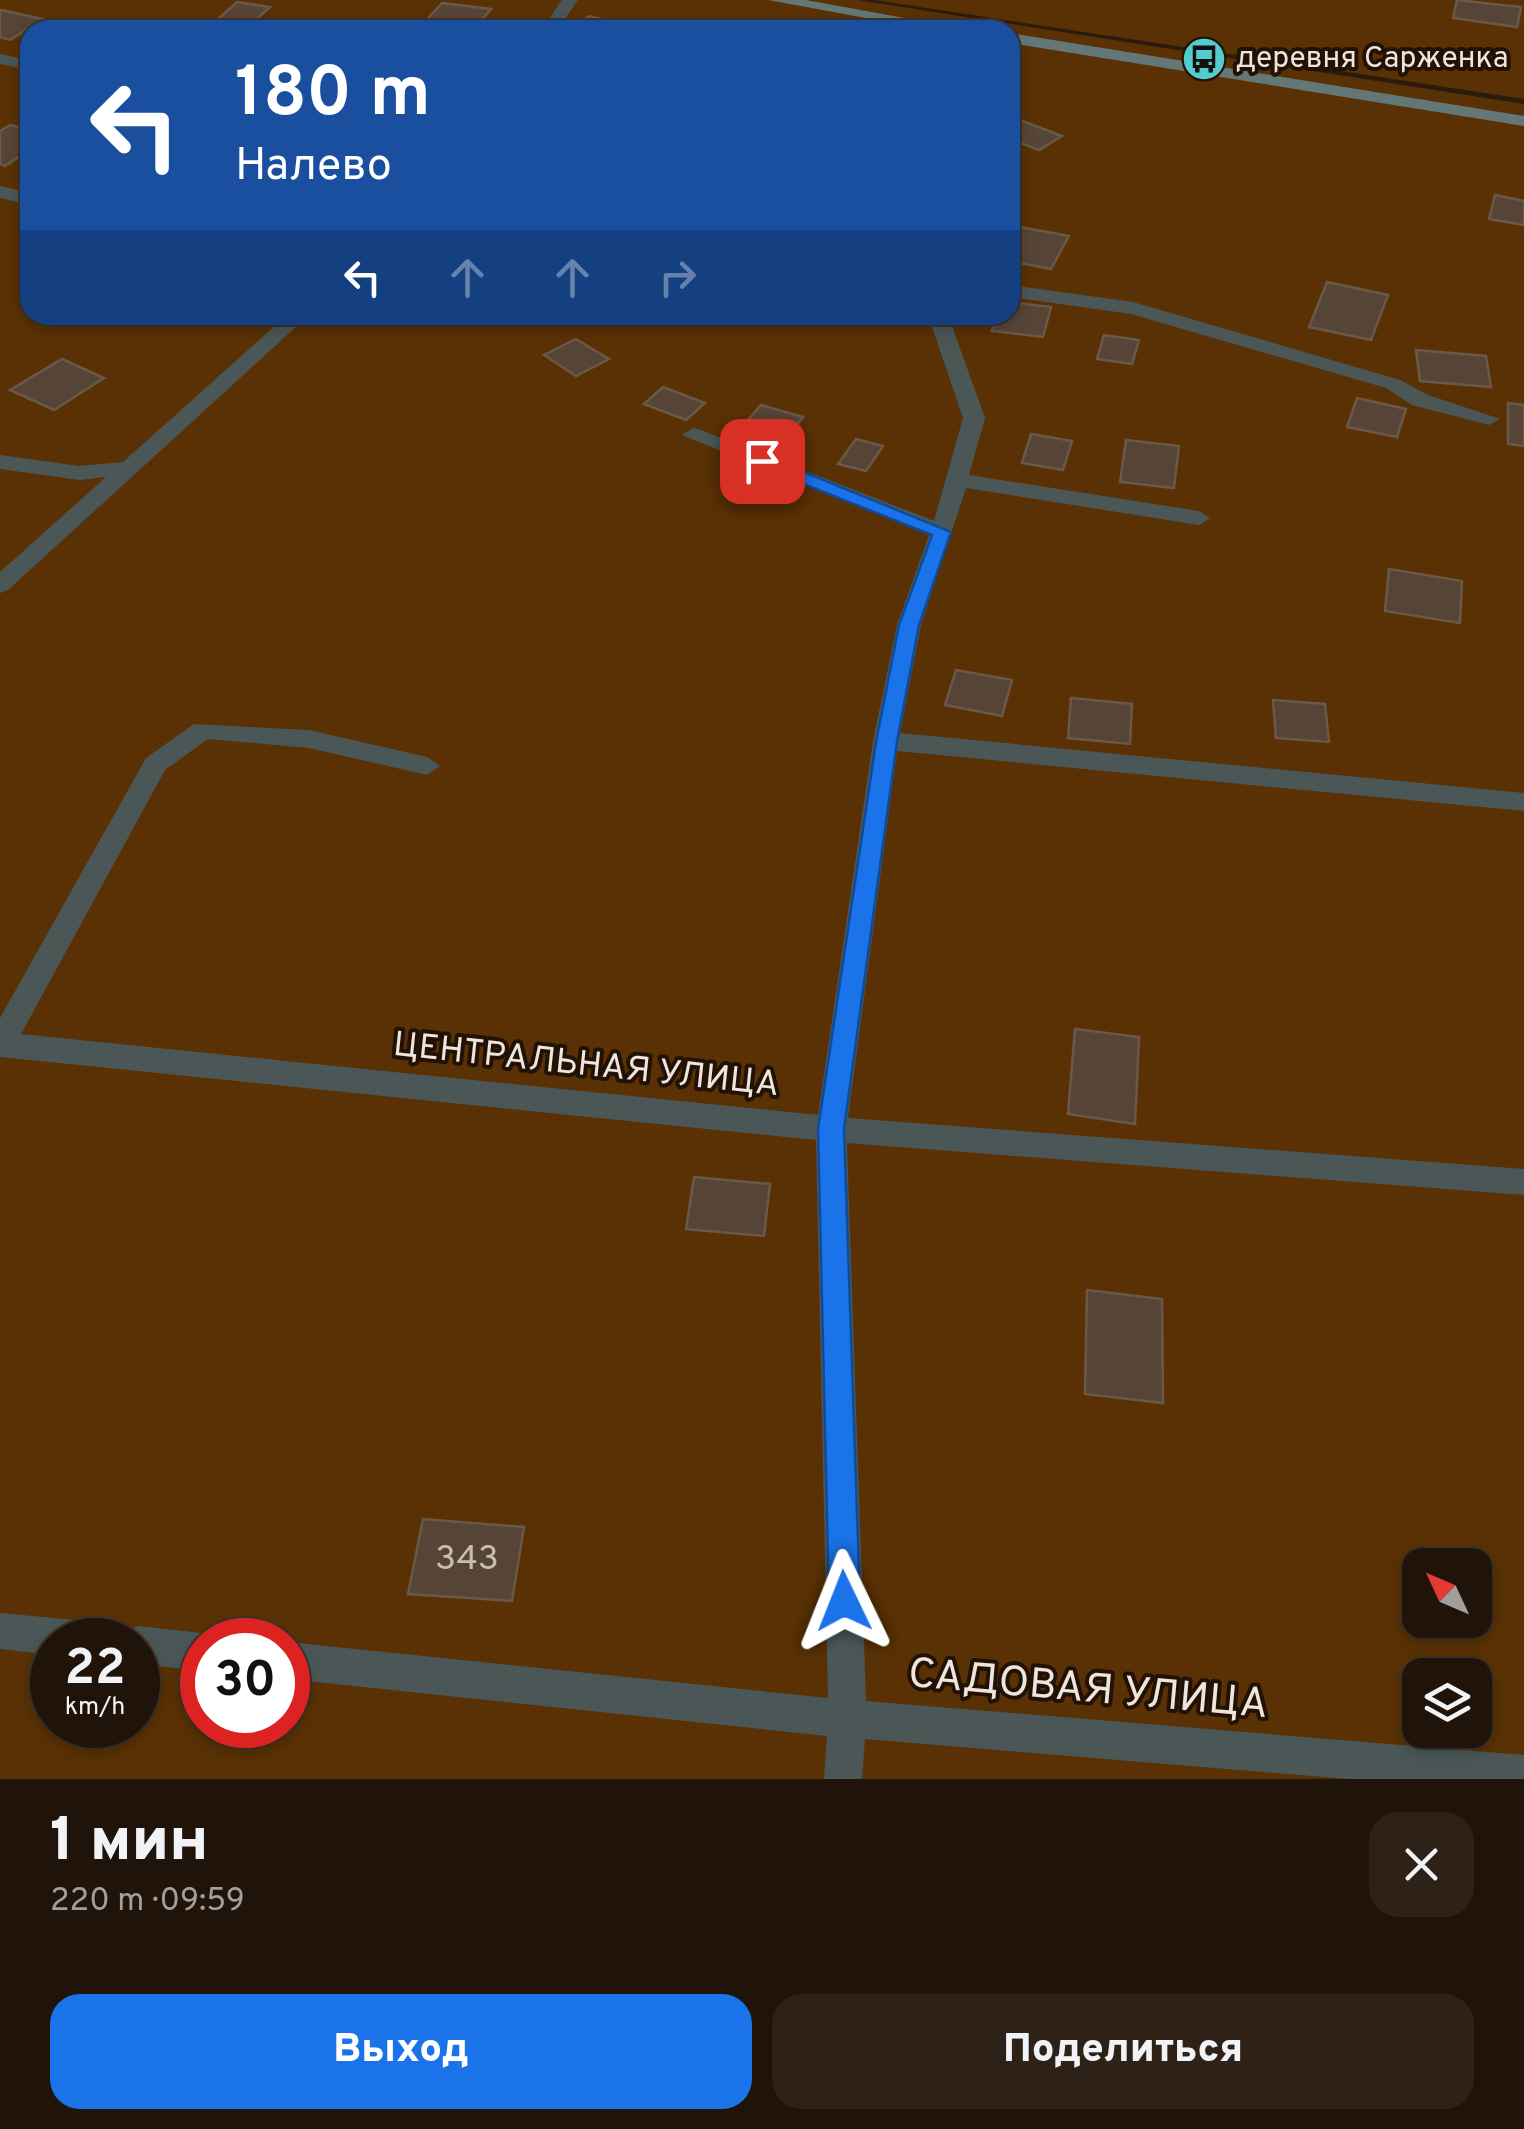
<!DOCTYPE html>
<html lang="ru">
<head>
<meta charset="utf-8">
<style>
	:root { --surface:#20140a; --page:#2d2118; --text:#f1f3f6; --muted:#a29e9c; --line:#3d332b; --accent:#1a73e8 }
	body { margin:0; font-family:Overpass,sans-serif; background:var(--page); color:var(--text); height:100vh; display:flex; flex-direction:column; font-size:38px; white-space:nowrap }
	* { box-sizing:border-box; margin:0 }
	p { font-size:32px; color:var(--muted) }
	.icon { flex:none; width:55px; height:55px; fill:none; stroke:currentColor; stroke-width:2; stroke-linecap:round; stroke-linejoin:round }
	.map { position:relative; height:1779px; overflow:hidden }
	.side { display:flex; flex-direction:column; background:var(--surface); flex:1 }
	.side>* { flex:none }
	.guide { position:absolute; left:20px; top:20px; width:1000px; height:305px; border-radius:30px; box-shadow:0 5px 15px #0003,0 0 0 2px var(--line); background:#1a4fa0; color:#fff; overflow:hidden }
	.needle { width:65px; rotate:314deg }
	.buttons { position:absolute; left:1402px; top:1548px; display:grid; gap:20px }
	.buttons a { display:grid; place-items:center; width:90px; height:90px; border-radius:20px; background:var(--surface); box-shadow:0 5px 15px #0003,0 0 0 2px var(--line); font-size:50px }
	.speed { position:absolute; left:30px; top:1618px; display:flex; gap:20px; font-size:50px; font-weight:700; text-align:center }
	.speed>* { display:grid; place-content:center; width:130px; height:130px; border-radius:50%; background:var(--surface); box-shadow:0 5px 15px #0003,0 0 0 2px var(--line); line-height:1 }
	.speed small { font-size:25px; font-weight:400 }
	.speed .limit { border:15px solid #d22; background:#fff; color:#111 }
	.pin { position:absolute; display:grid; place-items:center; width:85px; height:85px; color:#fff; margin:-42px; border-radius:20px; box-shadow:0 5px 15px #0006 }
	.me { position:absolute; width:110px; margin:-55px; rotate:358deg; stroke-linejoin:round; filter:drop-shadow(0 0 8px #0008) }
	.turn { display:flex; align-items:center; gap:35px; height:210px; padding:0 50px; font-size:45px }
	.turn .icon { width:130px; height:130px; stroke-width:2.5 }
	.turn b { display:block; font-size:70px; line-height:85px }
	.lanes { display:flex; align-items:center; height:95px; padding:0 50px; background:#0003; justify-content:center; gap:50px; direction:ltr }
	.lanes .off { opacity:.35 }
	.round { display:grid; place-items:center; flex:none; width:105px; height:105px; border-radius:30px; background:var(--page) }
	.head { display:flex; align-items:center; justify-content:space-between; height:170px; padding:0 50px }
	h1 { font-size:60px; font-weight:800; line-height:75px }
	.button { display:flex; gap:20px; margin-top:auto; padding:20px 50px }
	.button a { flex:1; height:115px; border-radius:30px; background:var(--accent); color:#fff; font-size:40px; font-weight:800; line-height:115px; text-align:center }
	.button a+a { background:var(--page); color:var(--text) }
	.map>svg:first-child { display:block }
	.green { fill:#593104; fill-rule:evenodd }
	.building { fill:#564536; stroke:#6a5848; stroke-width:2.5 }
	.lines { fill:none; stroke-linecap:round; stroke-linejoin:round }
	.minor { fill:#4b5757; fill-rule:evenodd }
	.secondary { fill:#647777; fill-rule:evenodd }
	.route { fill:#1a73e8; stroke:#114b97; stroke-width:2.5 }
	.labels { text-anchor:middle; dominant-baseline:central; stroke-width:8; stroke-linejoin:round; paint-order:stroke }
	.far-poi-label { font-size:30px; fill:#efe5dc; stroke:#211205; text-anchor:start }
	.street-label { font-size:35px; fill:#efe5dc; stroke:#211205 }
	.near-number-label { font-size:35px; fill:#c9bdb2 }
	.near-street-label { font-size:42px; fill:#efe5dc; stroke:#211205 }
</style>
</head>
<body>
<div class="map">
<svg width="1524" height="1779" viewBox="0 0 1524 1779">
	<rect width="100%" height="100%" fill="#2b1b0d"/>
	<g class="green">
		<path d="M 0,0 L 858,0 L 1524,104 L 1524,1779 L 0,1779 ZM 30,30 L 1010,30 L 1010,315 L 30,315 ZM 1420,1565 L 1475,1565 L 1475,1620 L 1420,1620 ZM 52,1640 L 138,1640 L 138,1725 L 52,1725 ZM 202,1640 L 288,1640 L 288,1725 L 202,1725 ZM 1420,1675 L 1475,1675 L 1475,1730 L 1420,1730 Z"/>
		<path d="M 874,0 L 1524,0 L 1524,99 Z"/>
	</g>
	<g class="building">
		<path d="M 1457,0 L 1521,7 L 1517,27 L 1453,18 Z"/>
		<path d="M 237,2 L 270,7 L 250,25 L 217,20 Z"/>
		<path d="M 442,3 L 491,9 L 473,30 L 418,29 Z"/>
		<path d="M 0,10 L 1,10 L 43,19 L 10,40 L 0,37 Z"/>
		<path d="M 589,16 L 618,23 L 609,30 L 568,30 Z"/>
		<path d="M 1015,118 L 1062,136 L 1039,150 L 1010,139 L 1010,121 Z"/>
		<path d="M 10,125 L 30,130 L 30,149 L 5,166 L 0,164 L 0,131 Z"/>
		<path d="M 1495,195 L 1524,201 L 1524,225 L 1489,219 Z"/>
		<path d="M 1015,226 L 1069,236 L 1051,269 L 1010,261 L 1010,234 Z"/>
		<path d="M 1327,282 L 1388,295 L 1371,340 L 1309,327 Z"/>
		<path d="M 1010,302 L 1051,307 L 1043,337 L 992,331 L 997,315 L 1010,315 Z"/>
		<path d="M 1104,335 L 1139,340 L 1132,364 L 1097,359 Z"/>
		<path d="M 576,339 L 609,359 L 576,376 L 544,355 Z"/>
		<path d="M 1416,350 L 1486,356 L 1491,387 L 1420,381 Z"/>
		<path d="M 62,359 L 104,378 L 54,410 L 10,390 Z"/>
		<path d="M 663,387 L 705,403 L 686,420 L 644,404 Z"/>
		<path d="M 1357,398 L 1406,409 L 1397,437 L 1347,427 Z"/>
		<path d="M 1508,403 L 1524,405 L 1524,446 L 1508,444 Z"/>
		<path d="M 761,405 L 803,417 L 784,441 L 741,428 Z"/>
		<path d="M 1031,434 L 1072,441 L 1063,470 L 1022,463 Z"/>
		<path d="M 856,439 L 883,446 L 866,471 L 838,464 Z"/>
		<path d="M 1126,440 L 1179,446 L 1174,488 L 1120,482 Z"/>
		<path d="M 1389,569 L 1462,581 L 1460,623 L 1385,611 Z"/>
		<path d="M 956,670 L 1012,680 L 1002,716 L 945,705 Z"/>
		<path d="M 1071,698 L 1132,704 L 1130,744 L 1068,738 Z"/>
		<path d="M 1273,700 L 1325,704 L 1329,742 L 1276,738 Z"/>
		<path d="M 1075,1029 L 1139,1037 L 1135,1124 L 1068,1114 Z"/>
		<path d="M 694,1177 L 770,1184 L 764,1236 L 686,1229 Z"/>
		<path d="M 1087,1290 L 1162,1299 L 1163,1403 L 1085,1394 Z"/>
		<path d="M 423,1519 L 524,1527 L 512,1601 L 408,1594 Z"/>
	</g>
	<g class="lines">
		<g class="minor">
			<path d="M 562,0 L 578,0 L 557,30 L 541,30 Z"/>
			<path d="M 0,54 L 30,60 L 30,70 L 0,64 Z"/>
			<path d="M 0,186 L 30,193 L 30,205 L 0,198 Z"/>
			<path d="M 1010,285 L 1133,302 L 1400,380 L 1428,395 L 1500,419 L 1489,425 L 1412,405 L 1386,388 L 1131,314 L 1010,297 Z"/>
			<path d="M 287,315 L 309,315 L 8,590 L 0,593 L 0,572 L 106,477 L 79,480 L 0,469 L 0,455 L 79,466 L 123,462 Z"/>
			<path d="M 928,315 L 948,315 L 985,418 L 969,475 L 1199,511 L 1210,518 L 1199,525 L 966,488 L 921,625 L 900,733 L 1524,793 L 1524,811 L 897,751 L 848,1118 L 1524,1169 L 1524,1195 L 847,1143 L 866,1701 L 1524,1755 L 1524,1779 L 1348,1779 L 865,1739 L 862,1779 L 824,1779 L 827,1736 L 288,1679 L 288,1642 L 828,1698 L 816,1140 L 0,1057 L 0,1018 L 146,758 L 194,724 L 309,730 L 427,757 L 440,766 L 427,775 L 309,748 L 208,739 L 165,770 L 21,1034 L 818,1115 L 873,741 L 897,625 L 929,535 L 682,435 L 693,428 L 701,430 L 934,521 L 963,418 Z"/>
			<path d="M 0,1613 L 87,1621 L 100,1627 L 106,1640 L 52,1640 L 52,1655 L 0,1649 Z"/>
			<path d="M 138,1626 L 202,1633 L 216,1640 L 202,1640 L 202,1671 L 138,1664 L 138,1640 L 121,1640 L 125,1632 Z"/>
		</g>
		<g class="secondary">
			<path d="M 768,0 L 806,0 L 970,30 L 931,30 Z"/>
			<path d="M 1010,33 L 1524,116 L 1524,126 L 1010,43 Z"/>
		</g>
	</g>
	<path class="route" d="M 762,455 L 951,532 L 919,625 L 897,742 L 844,1129 L 860,1601 L 855,1612 L 844,1616 L 834,1612 L 829,1601 L 818,1129 L 876,742 L 899,625 L 932,535 L 756,465 L 753,461 Z"/>
	<defs>
		<g id="bus-disc" transform="scale(2.25)"><circle r="9.5" fill="#53cdcb" stroke="#211205"/><path d="M-5-6H5V4H4V6H2V4H-2V6H-4V4H-5ZM-3.5-4V0h7V-4ZM-3.5 1.2v1.5H-2V1.2ZM2 1.2v1.5H3.5V1.2Z" fill="#111"/></g>
	</defs>
	<g fill-rule="evenodd">
		<use href="#bus-disc" x="1204" y="59"/>
	</g>
	<g class="labels">
		<g class="far-poi-label">
			<text x="1236" y="59">деревня Сарженка</text>
		</g>
		<g class="street-label">
			<text transform="translate(586 1066) rotate(6)">ЦЕНТРАЛЬНАЯ УЛИЦА</text>
		</g>
		<g class="near-number-label">
			<text x="467" y="1560">343</text>
		</g>
		<g class="near-street-label">
			<text transform="translate(1088 1691) rotate(5)">САДОВАЯ УЛИЦА</text>
		</g>
	</g>
</svg>
<div class="buttons">
<a><svg class="needle" viewBox="-14 -14 28 28"><path d="M0-13l5 13h-10z" fill="#e53935"/><path d="M0 13l5-13h-10z" fill="#a29e9c"/></svg></a>
<a><svg class="icon" aria-label="layers" viewBox="0 0 24 24"><path d="M12 4l9 5-9 5-9-5zM3 14l9 5 9-5"/></svg></a>
</div>
<div class="speed"><div>22<small>km/h</small></div><div class="limit">30</div></div>
<div class="pin" style="left:762px;top:461px;background:#d93025"><svg class="icon" aria-label="arrive" viewBox="0 0 24 24"><path d="M6 21V4h12l-3 4 3 4H6"/></svg></div>
<svg class="me" style="left:844px;top:1601px" viewBox="-20 -20 40 40"><path d="M0-17L14 15 0 8-14 15z" fill="#1a73e8" stroke="#fff" stroke-width="4"/></svg>
<div class="guide">
<div class="turn"><svg class="icon" aria-label="left" viewBox="0 0 24 24"><path d="M17 20v-9H6M10 6l-5 5 5 5"/></svg><div><b>180 m</b>Налево</div></div>
<div class="lanes"><svg class="icon" aria-label="left" viewBox="0 0 24 24"><path d="M17 20v-9H6M10 6l-5 5 5 5"/></svg><svg class="icon off" aria-label="ahead" viewBox="0 0 24 24"><path d="M12 20V5M6 11l6-6 6 6"/></svg><svg class="icon off" aria-label="ahead" viewBox="0 0 24 24"><path d="M12 20V5M6 11l6-6 6 6"/></svg><svg class="icon off" aria-label="right" viewBox="0 0 24 24"><path d="M7 20v-9h11M14 6l5 5-5 5"/></svg></div>
</div>
</div>
<section class="side">
<div class="head"><div><h1>1 мин</h1><p>220 m · 09:59</p></div><a class="round"><svg class="icon" aria-label="close" viewBox="0 0 24 24"><path d="M6 6l12 12M18 6L6 18"/></svg></a></div>
<div class="button"><a>Выход</a><a>Поделиться</a></div>
</section>
</body>
</html>
